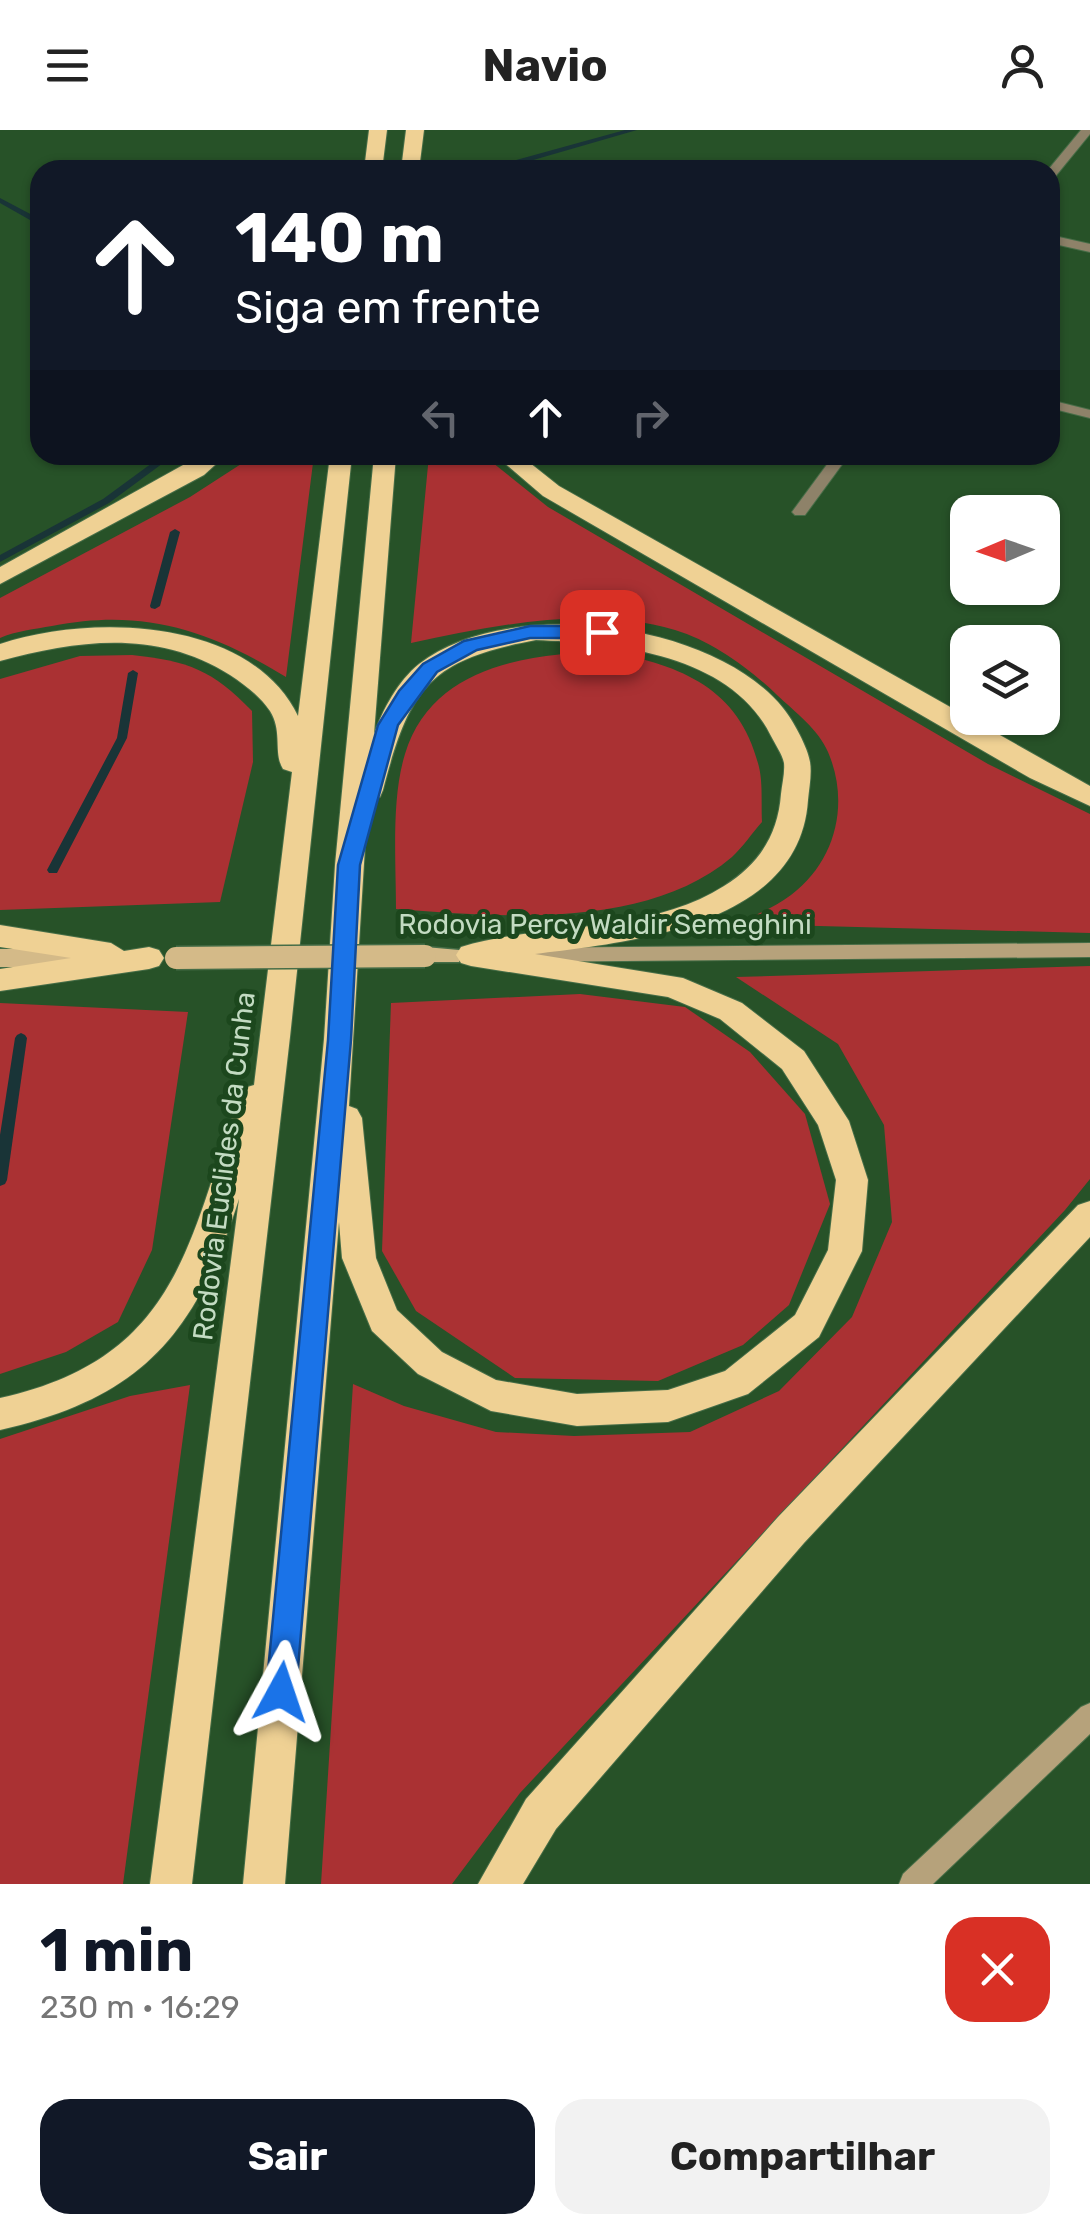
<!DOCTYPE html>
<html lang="pt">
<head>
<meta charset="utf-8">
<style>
	:root { --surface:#fff; --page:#f2f2f2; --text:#222; --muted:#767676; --accent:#111827 }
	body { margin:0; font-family:Rubik,sans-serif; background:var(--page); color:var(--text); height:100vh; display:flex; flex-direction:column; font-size:38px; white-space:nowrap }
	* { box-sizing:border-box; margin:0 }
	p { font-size:32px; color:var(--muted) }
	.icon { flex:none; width:55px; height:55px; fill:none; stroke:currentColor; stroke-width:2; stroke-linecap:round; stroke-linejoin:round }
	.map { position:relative; height:1754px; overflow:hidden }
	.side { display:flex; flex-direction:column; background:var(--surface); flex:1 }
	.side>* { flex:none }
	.top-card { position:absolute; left:30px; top:30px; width:1030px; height:305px; border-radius:30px; box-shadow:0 2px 8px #0004; background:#111827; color:#fff; overflow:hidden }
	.needle { width:65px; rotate:268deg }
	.controls { position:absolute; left:950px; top:365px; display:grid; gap:20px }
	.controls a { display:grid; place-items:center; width:110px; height:110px; border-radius:20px; background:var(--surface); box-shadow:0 2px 8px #0004; font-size:50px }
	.pin { position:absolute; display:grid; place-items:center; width:85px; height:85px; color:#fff; margin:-42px; border-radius:20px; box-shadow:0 5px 15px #0006 }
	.me { position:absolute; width:110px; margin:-55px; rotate:5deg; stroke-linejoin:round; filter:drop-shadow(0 0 8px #0008) }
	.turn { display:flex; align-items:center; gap:35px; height:210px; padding:0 40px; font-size:45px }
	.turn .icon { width:130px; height:130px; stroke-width:2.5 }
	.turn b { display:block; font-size:70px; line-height:85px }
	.lanes { display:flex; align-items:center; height:95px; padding:0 40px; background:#0003; justify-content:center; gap:50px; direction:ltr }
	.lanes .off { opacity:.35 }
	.round { display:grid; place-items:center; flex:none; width:105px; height:105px; border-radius:30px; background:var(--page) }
	.headline { display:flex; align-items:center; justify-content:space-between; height:170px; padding:0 40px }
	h1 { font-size:60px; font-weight:700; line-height:75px; color:var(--accent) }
	.button { display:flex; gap:20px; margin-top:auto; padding:20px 40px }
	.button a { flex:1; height:115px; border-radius:30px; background:var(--accent); color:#fff; font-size:40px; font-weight:700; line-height:115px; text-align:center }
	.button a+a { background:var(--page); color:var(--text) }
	header { display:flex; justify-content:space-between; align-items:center; height:130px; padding:0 40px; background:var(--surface); font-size:45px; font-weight:700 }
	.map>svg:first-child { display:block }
	.green { fill:#aa3133 }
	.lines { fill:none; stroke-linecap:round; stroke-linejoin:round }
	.stream { fill:#193437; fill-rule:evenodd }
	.minor-casing { stroke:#466d47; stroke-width:2 }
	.secondary-casing { stroke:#466d47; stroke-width:2 }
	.primary-casing { stroke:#466d47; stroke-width:3 }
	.motorway-casing { stroke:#466d47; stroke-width:2 }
	.minor { fill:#8e8269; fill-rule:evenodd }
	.secondary { fill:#b6a27b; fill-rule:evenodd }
	.primary { fill:#d4ba88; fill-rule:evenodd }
	.motorway { fill:#efd194; fill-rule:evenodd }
	.primary-bridge-casing { stroke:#466d47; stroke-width:25; stroke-linecap:butt }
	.primary-bridge { stroke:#d4ba88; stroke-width:22 }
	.route { fill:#1a73e8; stroke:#114b97; stroke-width:2.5 }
	.labels { text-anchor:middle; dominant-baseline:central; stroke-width:10; stroke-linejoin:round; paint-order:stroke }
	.street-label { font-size:28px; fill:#c3dbc2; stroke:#1c471d }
</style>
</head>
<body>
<header><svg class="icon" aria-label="menu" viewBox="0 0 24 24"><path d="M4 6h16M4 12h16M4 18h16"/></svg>Navio<svg class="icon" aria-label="person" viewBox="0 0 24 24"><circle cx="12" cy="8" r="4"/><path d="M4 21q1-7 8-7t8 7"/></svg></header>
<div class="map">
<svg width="1090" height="1754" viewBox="0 0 1090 1754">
	<rect width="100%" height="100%" fill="#275228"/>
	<g class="green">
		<path d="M 255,325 L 314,325 L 286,547 C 209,500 143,478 52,496 C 35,499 16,501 0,508 L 0,468 L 190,367 Z"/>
		<path d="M 429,325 L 483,325 L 548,377 L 988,634 L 1090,684 L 1090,803 L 738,794 C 755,785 775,777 791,765 C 836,731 850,673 828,622 C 819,600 794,581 777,565 C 750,539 712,511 675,500 C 589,475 497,495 411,513 Z"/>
		<path d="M 610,522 C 683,536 740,559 759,637 C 763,654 761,675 762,692 C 752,703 743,717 732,727 C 646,800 501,787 396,779 C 396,732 391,669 405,624 C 432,535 530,523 610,522 Z"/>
		<path d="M 132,525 C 189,531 212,540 252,581 L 253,632 L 220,772 L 0,780 L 0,549 L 80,526 Z"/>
		<path d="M 1090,836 L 1090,1049 L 1065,1080 L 520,1663 L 452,1754 L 321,1754 L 353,1254 L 404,1276 L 496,1302 L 574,1306 L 690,1302 L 779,1261 L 852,1187 L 892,1092 L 884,995 L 838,914 L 736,847 Z"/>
		<path d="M 580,864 L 685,877 L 750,922 L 805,984 L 830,1074 L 789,1175 L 743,1215 L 658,1251 L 515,1248 L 416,1181 L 382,1121 L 391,873 Z"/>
		<path d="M 0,873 L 188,882 L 152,1120 L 118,1192 L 66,1222 L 0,1244 Z"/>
		<path d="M 190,1255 L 123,1754 L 0,1754 L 0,1309 L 130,1266 Z"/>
	</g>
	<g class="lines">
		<g class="stream">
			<path d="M 625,0 L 637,0 L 516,35 L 516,40 L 508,40 L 509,32 Z"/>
			<path d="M 0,68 L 36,87 L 40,95 L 40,105 L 36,103 L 30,90 L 0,73 Z"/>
			<path d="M 163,325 L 174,325 L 109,373 L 0,432 L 0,425 L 103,369 Z"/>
			<path d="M 175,399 L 180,402 L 160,476 L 155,479 L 151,478 L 150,476 L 170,402 Z"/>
			<path d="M 133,540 L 138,543 L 127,608 L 57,743 L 49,743 L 47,740 L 117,608 L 128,543 Z"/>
			<path d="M 21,903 L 25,905 L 27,908 L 7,1050 L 5,1054 L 0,1056 L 0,1005 L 15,908 L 17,905 Z"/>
		</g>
		<g class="minor-casing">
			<g id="minor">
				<path d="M 1081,0 L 1090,0 L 1090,4 L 1054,48 L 1050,49 L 1048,40 Z"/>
				<path d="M 1050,105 L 1090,114 L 1090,122 L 1050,113 Z"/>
				<path d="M 1050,270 L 1090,280 L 1090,288 L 1050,278 Z"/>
				<path d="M 834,325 L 849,325 L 805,385 L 795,385 L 792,382 Z"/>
			</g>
		</g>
		<g class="secondary-casing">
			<g id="secondary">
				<path d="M 1090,813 L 1090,827 L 512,832 L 502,825 L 512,818 Z"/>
				<path d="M 1090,1573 L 1090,1604 L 933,1754 L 899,1754 L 903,1744 L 1081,1577 Z"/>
			</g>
		</g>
		<g class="primary-casing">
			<g id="primary">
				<path d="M 425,817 L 459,820 L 462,826 L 459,832 L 416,832 L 413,826 L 416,820 Z"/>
				<path d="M 0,819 L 105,819 L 114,822 L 117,828 L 114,834 L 105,837 L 0,837 Z"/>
			</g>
		</g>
		<g class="motorway-casing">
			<g id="motorway">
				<path d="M 369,0 L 387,0 L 382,40 L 364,40 Z"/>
				<path d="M 406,0 L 424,0 L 419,40 L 401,40 Z"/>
				<path d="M 201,325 L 226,325 L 204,345 L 0,454 L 0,437 Z"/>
				<path d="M 330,325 L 352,325 L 290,907 L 192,1754 L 150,1754 L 239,1069 C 196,1204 142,1268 0,1300 L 0,1268 C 177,1229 188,1115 239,967 L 244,958 L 254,955 L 292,642 L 283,639 C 273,623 283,602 270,581 C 260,566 245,555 230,545 C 157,499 78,510 0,531 L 0,514 C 90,484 250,487 298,586 Z"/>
				<path d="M 374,325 L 396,325 L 374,604 C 383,579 398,551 419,534 C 507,465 713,491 783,578 C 793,590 808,618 810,632 C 812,644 809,659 808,670 C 800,796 631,812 535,824 L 683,848 L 742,873 L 804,921 L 849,991 L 868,1050 L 862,1121 L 819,1207 L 748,1264 L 668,1292 L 577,1296 L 491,1281 L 418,1244 L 372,1201 L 342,1128 L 339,1092 L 285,1754 L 243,1754 L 324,909 L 335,735 ZM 536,510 C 616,513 731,524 771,606 C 775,614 782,624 784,633 C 785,643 782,654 781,664 C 778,705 759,734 724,756 C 647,805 542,792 461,817 L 456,825 L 461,833 L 471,836 L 668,867 L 720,889 L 782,939 L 818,995 L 836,1050 L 828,1120 L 795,1185 L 725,1241 L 668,1260 L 577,1264 L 496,1250 L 442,1222 L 397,1180 L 376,1128 L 362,988 L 357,979 L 349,976 L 368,669 L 380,667 L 383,660 C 410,557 429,530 536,510 Z"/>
				<path d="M 495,325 L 520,325 L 559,356 L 1090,656 L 1090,676 L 1030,648 L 543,366 Z"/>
				<path d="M 0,795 L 111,813 L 124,821 L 149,817 L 159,820 L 164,828 L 159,836 L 149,839 L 0,861 L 0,839 L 71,828 L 0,817 Z"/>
				<path d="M 1090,1071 L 1090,1107 L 804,1413 L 556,1699 L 523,1754 L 478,1754 L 526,1669 L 778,1387 L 1078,1075 Z"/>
			</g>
		</g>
		<use href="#minor" class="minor"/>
		<use href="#secondary" class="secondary"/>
		<use href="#primary" class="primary"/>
		<use href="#motorway" class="motorway"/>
		<g class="primary-bridge-casing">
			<path id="primary-bridge" d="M 176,828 L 425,826"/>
		</g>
		<use href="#primary-bridge" class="primary-bridge"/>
	</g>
	<path class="route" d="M 530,496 L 602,496 L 612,502 L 602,508 L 530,508 L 477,520 L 437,542 L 398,595 L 360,735 L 351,910 L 296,1562 L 292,1573 L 281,1577 L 271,1573 L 266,1562 L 328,910 L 338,735 L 378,595 L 399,561 L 423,534 L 464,511 Z"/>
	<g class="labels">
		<g class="street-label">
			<text x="605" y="794">Rodovia Percy Waldir Semeghini</text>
			<text transform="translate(224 1036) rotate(-83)">Rodovia Euclides da Cunha</text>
		</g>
	</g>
</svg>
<div class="controls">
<a><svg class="needle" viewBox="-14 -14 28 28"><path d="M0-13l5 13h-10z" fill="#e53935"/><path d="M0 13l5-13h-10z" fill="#767676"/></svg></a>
<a><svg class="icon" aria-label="layers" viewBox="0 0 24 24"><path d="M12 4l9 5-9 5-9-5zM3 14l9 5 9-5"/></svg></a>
</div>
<div class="pin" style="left:602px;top:502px;background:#d93025"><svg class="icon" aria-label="arrive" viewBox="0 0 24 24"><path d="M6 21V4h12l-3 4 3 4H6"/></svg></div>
<svg class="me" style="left:281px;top:1562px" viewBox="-20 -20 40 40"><path d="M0-17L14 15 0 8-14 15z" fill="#1a73e8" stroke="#fff" stroke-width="4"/></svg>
<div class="top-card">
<div class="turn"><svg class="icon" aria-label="ahead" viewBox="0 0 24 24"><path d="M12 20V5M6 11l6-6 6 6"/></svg><div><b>140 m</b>Siga em frente</div></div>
<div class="lanes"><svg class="icon off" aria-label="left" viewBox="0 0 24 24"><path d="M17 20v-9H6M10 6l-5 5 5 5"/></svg><svg class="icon" aria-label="ahead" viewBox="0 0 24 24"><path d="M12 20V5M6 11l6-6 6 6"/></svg><svg class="icon off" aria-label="right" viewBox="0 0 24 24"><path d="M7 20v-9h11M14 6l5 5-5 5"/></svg></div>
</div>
</div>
<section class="side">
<div class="headline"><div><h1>1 min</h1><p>230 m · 16:29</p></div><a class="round" style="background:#d93025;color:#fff"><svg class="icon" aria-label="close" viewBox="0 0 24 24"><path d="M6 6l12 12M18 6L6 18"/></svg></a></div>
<div class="button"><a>Sair</a><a>Compartilhar</a></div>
</section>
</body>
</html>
